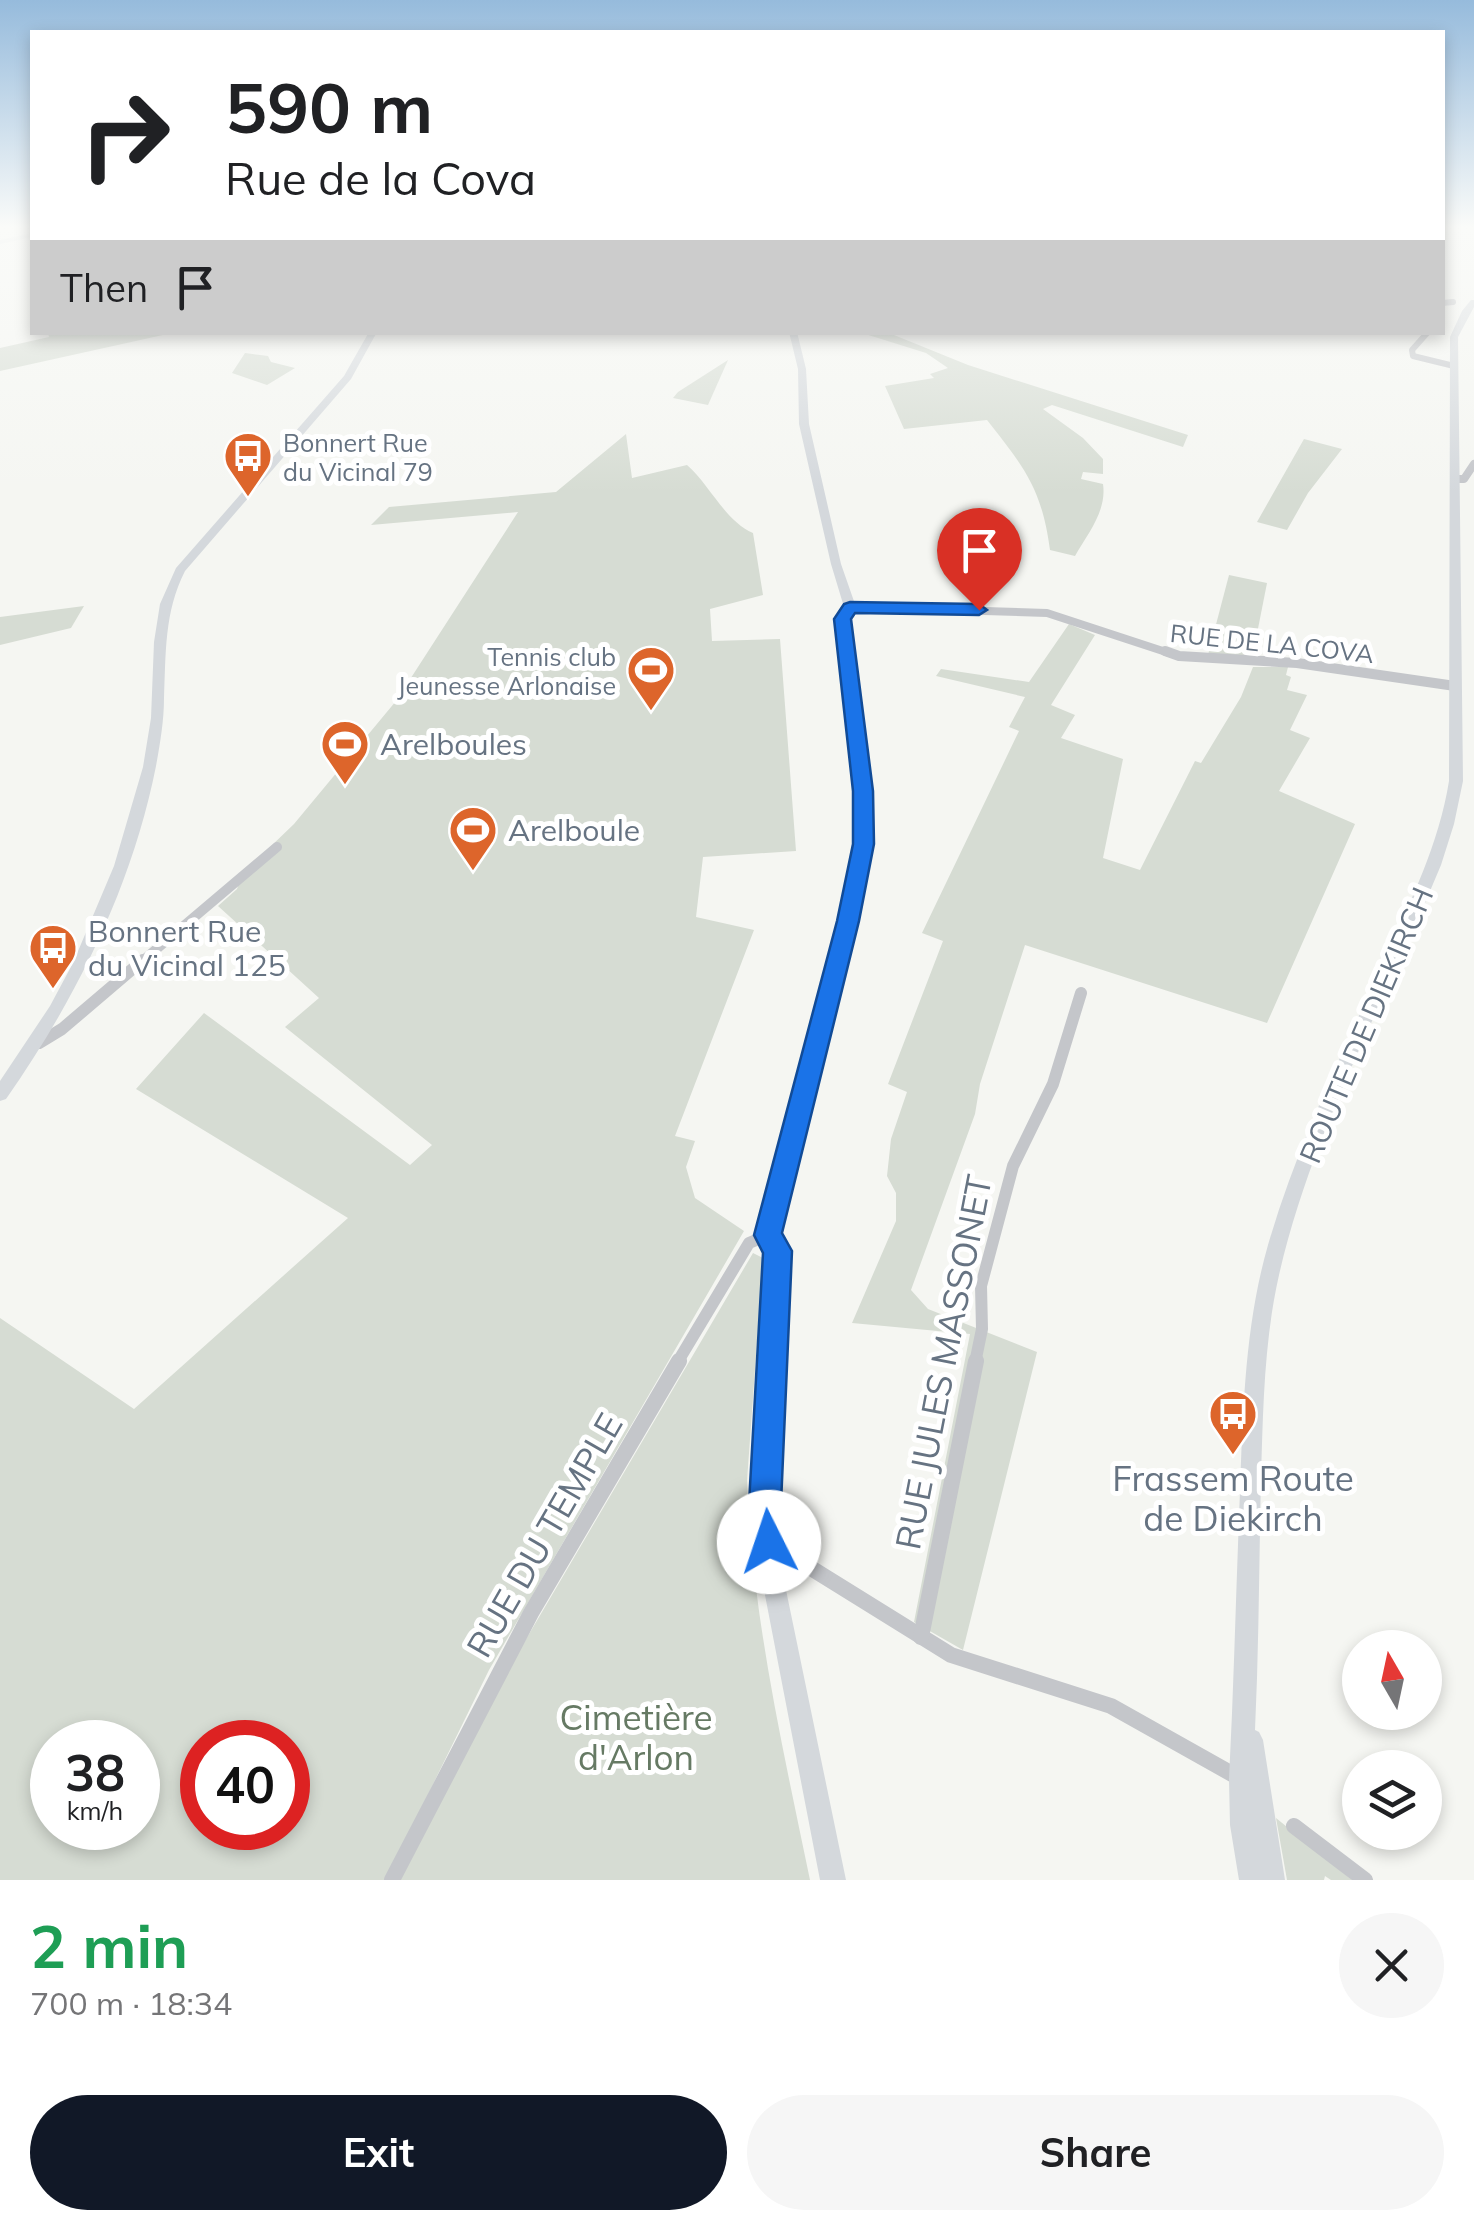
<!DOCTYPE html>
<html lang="en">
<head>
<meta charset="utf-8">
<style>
	:root { --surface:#fff; --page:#f6f6f6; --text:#202124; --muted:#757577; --accent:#111827 }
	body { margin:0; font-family:Mulish,sans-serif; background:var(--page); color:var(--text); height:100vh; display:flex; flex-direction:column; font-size:38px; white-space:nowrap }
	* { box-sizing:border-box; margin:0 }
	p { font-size:32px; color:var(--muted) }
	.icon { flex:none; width:55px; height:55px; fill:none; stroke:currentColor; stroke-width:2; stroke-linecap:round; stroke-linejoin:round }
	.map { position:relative; height:1880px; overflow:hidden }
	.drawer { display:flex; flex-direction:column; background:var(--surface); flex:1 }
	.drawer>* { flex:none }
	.banner { position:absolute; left:30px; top:30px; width:1415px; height:305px; border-radius:0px; box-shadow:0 5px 15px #0003; background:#fff; color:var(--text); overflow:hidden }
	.needle { width:65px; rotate:351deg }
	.fabs { position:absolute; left:1342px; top:1630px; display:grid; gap:20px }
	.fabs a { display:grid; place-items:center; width:100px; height:100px; border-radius:50%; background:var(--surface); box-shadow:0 5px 15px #0003; font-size:50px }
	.speed { position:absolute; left:30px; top:1720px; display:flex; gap:20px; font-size:50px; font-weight:700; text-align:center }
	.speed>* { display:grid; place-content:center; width:130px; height:130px; border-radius:50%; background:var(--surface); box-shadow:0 5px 15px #0003; line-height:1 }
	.speed small { font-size:25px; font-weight:400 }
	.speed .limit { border:15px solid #d22; background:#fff; color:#111 }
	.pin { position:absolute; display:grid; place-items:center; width:85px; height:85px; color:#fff; margin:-102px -42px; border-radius:50% 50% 50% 0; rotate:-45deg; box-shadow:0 0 10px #0007 }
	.pin .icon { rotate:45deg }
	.me { position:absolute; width:110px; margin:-55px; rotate:356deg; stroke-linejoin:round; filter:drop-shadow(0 0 8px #0008) }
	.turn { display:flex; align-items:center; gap:35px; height:210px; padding:0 30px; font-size:45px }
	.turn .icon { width:130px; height:130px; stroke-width:2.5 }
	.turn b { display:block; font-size:70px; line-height:85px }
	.then { display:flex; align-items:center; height:95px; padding:0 30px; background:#0003; gap:20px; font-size:38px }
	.round { display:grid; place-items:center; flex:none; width:105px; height:105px; border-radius:52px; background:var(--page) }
	.head { display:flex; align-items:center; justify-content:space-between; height:170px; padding:0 30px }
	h1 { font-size:60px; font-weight:700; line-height:75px; color:#1e9e55 }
	.action { display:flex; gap:20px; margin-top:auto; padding:20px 30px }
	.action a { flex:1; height:115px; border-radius:60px; background:var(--accent); color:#fff; font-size:40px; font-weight:700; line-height:115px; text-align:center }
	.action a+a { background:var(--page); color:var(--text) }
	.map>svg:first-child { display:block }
	.green { fill:#d6dcd3; fill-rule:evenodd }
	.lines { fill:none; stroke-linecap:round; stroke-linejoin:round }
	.street-far4 { stroke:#c4c6ca; stroke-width:6 }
	.street-far3 { stroke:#c4c6ca; stroke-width:8 }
	.street-far2 { stroke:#c4c6ca; stroke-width:10 }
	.street-far1 { stroke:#c4c6ca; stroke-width:12 }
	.street { stroke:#c4c6ca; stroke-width:16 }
	.secondary { fill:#d4d8dc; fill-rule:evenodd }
	.route { fill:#1a73e8; stroke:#114b97; stroke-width:2.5 }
	.labels { text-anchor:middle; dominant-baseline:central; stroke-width:10; stroke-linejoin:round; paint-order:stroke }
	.far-poi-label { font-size:25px; fill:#667382; stroke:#fff; text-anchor:start }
	.far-street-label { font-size:25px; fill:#667382; stroke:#fff }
	.poi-label { font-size:30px; fill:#667382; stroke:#fff; text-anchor:start }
	.street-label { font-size:30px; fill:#667382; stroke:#fff }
	.near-street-label { font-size:35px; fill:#667382; stroke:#fff }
	.near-poi-label { font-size:35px; fill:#667382; stroke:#fff }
	.near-park-label { font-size:35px; fill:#667a64; stroke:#fff }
</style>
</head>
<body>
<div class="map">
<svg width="1474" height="1880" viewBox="0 0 1474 1880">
	<rect width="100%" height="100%" fill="#f5f6f2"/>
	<g class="green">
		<path d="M 48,333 L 172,333 L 0,371 L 0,348 L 49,337 Z"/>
		<path d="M 862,333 L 889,333 L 968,365 L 1188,435 L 1183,447 L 1052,405 L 1043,409 L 1083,438 L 1103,459 L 1103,474 L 1083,472 L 1081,479 L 1103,484 C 1107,511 1088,533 1075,556 L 1050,550 C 1042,489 1024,467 987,420 L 904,429 L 885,386 L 934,378 L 930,374 L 948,368 L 926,353 Z"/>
		<path d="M 245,353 L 268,356 L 271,362 L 295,368 L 267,385 L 232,373 Z"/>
		<path d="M 728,360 L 708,405 L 673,398 L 678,392 Z"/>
		<path d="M 626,434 L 632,478 L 687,465 C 710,485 725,521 753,533 L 763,595 L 710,609 L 712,641 L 780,639 L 796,851 L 703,857 L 696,917 L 754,930 L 675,1136 L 695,1141 L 686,1167 L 695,1198 L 744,1231 L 489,1670 L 386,1880 L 0,1880 L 0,1318 L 134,1409 L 348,1218 L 136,1089 L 204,1013 L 410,1165 L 432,1145 L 285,1027 L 319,998 L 218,906 L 237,889 L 242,874 L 294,824 L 396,701 L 518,512 L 371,525 L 389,507 L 556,492 ZM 52,1742 L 138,1742 L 138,1828 L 52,1828 ZM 202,1742 L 288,1742 L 288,1828 L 202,1828 Z"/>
		<path d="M 1304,439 L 1342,449 L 1308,493 L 1287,530 L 1257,522 Z"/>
		<path d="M 1229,575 L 1267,583 L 1252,659 L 1208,655 Z"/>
		<path d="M 84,606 L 71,628 L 0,645 L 0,617 Z"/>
		<path d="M 1069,624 L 1095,635 L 1051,705 L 1075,715 L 1061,738 L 1123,759 L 1103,858 L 1140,870 L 1195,761 L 1201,763 L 1241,697 L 1253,667 L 1288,667 L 1286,675 L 1291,677 L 1287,690 L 1307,695 L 1290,730 L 1310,738 L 1279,791 L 1355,824 L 1267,1023 L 1025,945 L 980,1084 L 975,1114 L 911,1290 L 928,1309 L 1037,1352 L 963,1650 L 914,1622 L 970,1334 L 852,1323 L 896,1221 L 896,1193 L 887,1176 L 891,1139 L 907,1092 L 888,1084 L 943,941 L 922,933 L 1019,731 L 1009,727 L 1025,697 L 936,676 L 941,669 L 1029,682 Z"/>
		<path d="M 753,1253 L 763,1258 L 747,1481 C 752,1615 783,1749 810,1880 L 400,1880 L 512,1663 Z"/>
		<path d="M 1276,1818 L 1352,1880 L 1331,1880 L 1325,1876 L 1324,1880 L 1287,1880 Z"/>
	</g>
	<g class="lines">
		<g class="street-far4">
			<path d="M 1442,303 L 1453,302"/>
			<path d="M 1428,332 L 1412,350 L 1413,356 L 1454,366"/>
		</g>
		<g class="street-far3">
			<path d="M 1454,479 L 1464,479 L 1474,464"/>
			<path d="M 850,607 L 1047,613 L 1172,654"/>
		</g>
		<g class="street-far2">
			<path d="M 1165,651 L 1179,656 L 1297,663 L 1455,686"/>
			<path d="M 140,963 L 277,847"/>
		</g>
		<g class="street-far1">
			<path d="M 39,1043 L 62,1029 L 143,960"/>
			<path d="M 677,1363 L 749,1243 L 768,1235"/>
			<path d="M 975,1363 L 982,1329 L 981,1286 L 1013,1166 L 1053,1084 L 1081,993"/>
		</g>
		<g class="street">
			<path d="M 769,1542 L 951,1655 L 1111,1706 L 1241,1779"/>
			<path d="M 921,1637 L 976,1361"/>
			<path d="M 1294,1826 L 1365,1880"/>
			<path d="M 392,1880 L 531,1613 L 679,1361"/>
		</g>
		<g class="secondary">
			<path d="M 32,233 L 32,237 L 0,244 L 0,240 Z"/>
			<path d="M 1471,300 L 1474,300 L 1474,307 L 1458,337 L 1463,781 L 1454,824 L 1441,865 C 1386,1000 1312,1131 1279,1275 C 1264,1341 1263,1411 1261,1479 C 1259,1562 1259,1646 1255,1730 L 1259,1732 L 1263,1740 L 1285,1880 L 1239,1880 L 1230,1825 L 1229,1779 C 1234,1683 1236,1588 1240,1492 C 1243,1409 1245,1325 1268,1245 C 1297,1145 1343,1052 1385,958 C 1411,900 1439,844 1449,781 L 1450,337 L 1462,311 Z"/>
			<path d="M 369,332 L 377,332 L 351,379 L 185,571 C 164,612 166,654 164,698 C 164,721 160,744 156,766 C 132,887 76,999 6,1099 L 0,1101 L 0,1081 L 50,1006 L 73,963 L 114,866 L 143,767 L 151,718 L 154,642 L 160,604 L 176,568 L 344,376 Z"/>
			<path d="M 789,332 L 797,332 L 806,369 L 809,424 L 841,564 L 856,607 L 849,619 L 871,812 L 870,843 L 863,889 L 777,1234 L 786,1251 L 776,1504 L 786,1590 L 846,1880 L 820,1880 L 764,1590 L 754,1504 L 768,1252 L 759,1235 L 849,889 L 856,843 L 857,812 L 837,619 L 844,607 L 831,564 L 799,424 L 798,369 Z"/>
		</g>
	</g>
	<linearGradient id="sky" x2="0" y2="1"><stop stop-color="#96bbdc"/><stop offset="0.46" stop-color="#fafbf9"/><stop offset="1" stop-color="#fafbf9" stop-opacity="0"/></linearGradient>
	<rect width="1474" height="493" fill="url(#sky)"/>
	<path class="route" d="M 850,602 L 979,604 L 987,610 L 979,615 L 855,613 L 851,619 L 873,791 L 874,844 L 859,921 L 782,1233 L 792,1251 L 781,1504 L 786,1542 L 781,1553 L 769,1558 L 758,1553 L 749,1504 L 763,1253 L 754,1235 L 837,921 L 853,844 L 853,791 L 834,619 L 844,604 Z"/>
	<defs>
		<g id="bus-pin" transform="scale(2.5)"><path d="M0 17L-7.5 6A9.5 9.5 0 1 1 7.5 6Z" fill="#dd652b" stroke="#fff"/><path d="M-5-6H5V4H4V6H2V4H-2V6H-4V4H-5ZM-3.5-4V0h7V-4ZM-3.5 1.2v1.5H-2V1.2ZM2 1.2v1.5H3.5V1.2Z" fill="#fff"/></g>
		<g id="stadium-pin" transform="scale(2.5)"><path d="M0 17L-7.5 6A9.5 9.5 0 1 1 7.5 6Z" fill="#dd652b" stroke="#fff"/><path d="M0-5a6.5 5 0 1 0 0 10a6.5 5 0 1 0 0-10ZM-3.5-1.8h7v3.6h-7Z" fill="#fff"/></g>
	</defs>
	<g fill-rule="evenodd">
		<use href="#bus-pin" x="248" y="456"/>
		<use href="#stadium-pin" x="651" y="670"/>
		<use href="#stadium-pin" x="345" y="744"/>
		<use href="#stadium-pin" x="473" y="830"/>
		<use href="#bus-pin" x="53" y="948"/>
		<use href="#bus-pin" x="1233" y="1414"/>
	</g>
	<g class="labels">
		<g class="far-poi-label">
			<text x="283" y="442">Bonnert Rue<tspan x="283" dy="29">du Vicinal 79</tspan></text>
			<text x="616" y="656" text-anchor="end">Tennis club<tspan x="616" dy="29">Jeunesse Arlonaise</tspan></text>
		</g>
		<g class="far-street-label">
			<text transform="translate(1272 643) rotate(6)">RUE DE LA COVA</text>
		</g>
		<g class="poi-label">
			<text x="380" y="744">Arelboules</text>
			<text x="508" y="830">Arelboule</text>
			<text x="88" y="931">Bonnert Rue<tspan x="88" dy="34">du Vicinal 125</tspan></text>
		</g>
		<g class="street-label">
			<text transform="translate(1366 1025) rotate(-67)">ROUTE DE DIEKIRCH</text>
		</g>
		<g class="near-street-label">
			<text transform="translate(943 1362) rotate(-79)">RUE JULES MASSONET</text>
			<text transform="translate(544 1535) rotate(-60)">RUE DU TEMPLE</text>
		</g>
		<g class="near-poi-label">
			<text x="1233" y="1478">Frassem Route<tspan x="1233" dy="40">de Diekirch</tspan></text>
		</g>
		<g class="near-park-label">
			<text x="636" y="1717">Cimetière<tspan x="636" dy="40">d'Arlon</tspan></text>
		</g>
	</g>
</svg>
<div class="fabs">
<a><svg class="needle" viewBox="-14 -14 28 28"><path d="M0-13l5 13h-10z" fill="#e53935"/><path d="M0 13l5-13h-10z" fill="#757577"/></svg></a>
<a><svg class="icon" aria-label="layers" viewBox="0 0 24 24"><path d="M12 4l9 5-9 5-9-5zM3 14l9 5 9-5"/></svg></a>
</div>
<div class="speed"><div>38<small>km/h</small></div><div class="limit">40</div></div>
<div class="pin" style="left:979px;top:610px;background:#d93025"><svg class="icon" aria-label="arrive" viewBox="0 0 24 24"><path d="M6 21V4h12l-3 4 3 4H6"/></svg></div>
<svg class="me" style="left:769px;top:1542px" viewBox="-20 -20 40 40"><circle r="19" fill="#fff"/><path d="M0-13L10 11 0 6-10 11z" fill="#1a73e8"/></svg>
<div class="banner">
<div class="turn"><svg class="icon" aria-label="right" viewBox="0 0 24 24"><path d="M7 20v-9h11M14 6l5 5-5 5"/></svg><div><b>590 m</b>Rue de la Cova</div></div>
<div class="then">Then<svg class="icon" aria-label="arrive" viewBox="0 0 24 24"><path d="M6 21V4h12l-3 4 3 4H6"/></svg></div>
</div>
</div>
<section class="drawer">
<div class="head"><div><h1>2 min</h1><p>700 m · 18:34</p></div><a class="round"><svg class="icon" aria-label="close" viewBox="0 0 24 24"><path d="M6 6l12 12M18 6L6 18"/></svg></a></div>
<div class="action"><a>Exit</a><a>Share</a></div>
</section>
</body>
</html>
